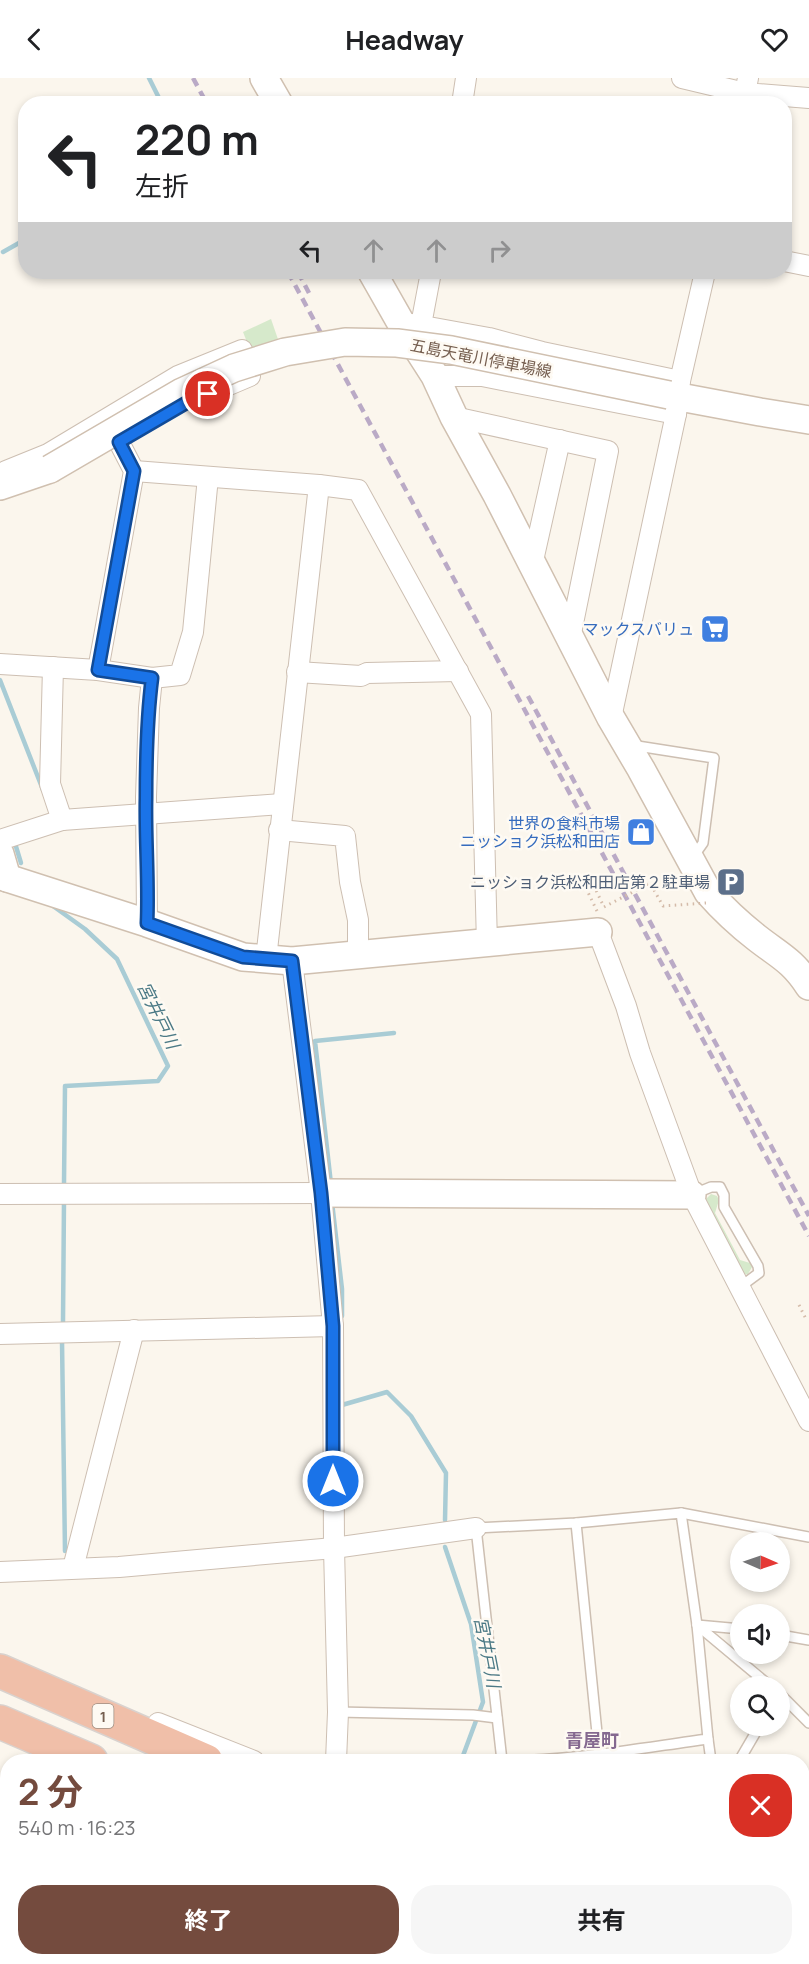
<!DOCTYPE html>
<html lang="ja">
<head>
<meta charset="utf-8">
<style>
	:root { --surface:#fff; --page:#f6f6f6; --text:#202124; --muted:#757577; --accent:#744b3e }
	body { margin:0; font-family:Manrope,"Noto Sans JP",sans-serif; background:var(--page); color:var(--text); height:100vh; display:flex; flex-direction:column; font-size:22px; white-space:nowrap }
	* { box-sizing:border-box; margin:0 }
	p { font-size:20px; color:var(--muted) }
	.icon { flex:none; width:33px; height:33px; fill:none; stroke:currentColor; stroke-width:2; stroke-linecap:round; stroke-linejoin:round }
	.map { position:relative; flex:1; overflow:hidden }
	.side { position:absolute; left:0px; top:1676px; width:810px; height:212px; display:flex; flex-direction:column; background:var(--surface); border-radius:24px 24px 0 0; box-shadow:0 3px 9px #0003 }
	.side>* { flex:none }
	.banner { position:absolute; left:18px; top:18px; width:774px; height:183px; border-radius:24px; box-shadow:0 3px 9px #0003; background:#fff; color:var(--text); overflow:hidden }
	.needle { width:39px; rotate:92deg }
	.controls { position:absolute; left:730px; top:1454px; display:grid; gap:12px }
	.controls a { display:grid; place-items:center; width:60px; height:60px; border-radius:50%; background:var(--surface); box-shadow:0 3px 9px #0003; font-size:30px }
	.pin { position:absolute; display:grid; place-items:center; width:51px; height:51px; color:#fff; margin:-26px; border:3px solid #fff; border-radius:50%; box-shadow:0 2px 6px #0007 }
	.me { position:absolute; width:66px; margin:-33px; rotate:0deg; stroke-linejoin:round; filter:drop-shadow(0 0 4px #0008) }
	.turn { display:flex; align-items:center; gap:21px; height:126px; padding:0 18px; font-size:27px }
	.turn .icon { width:78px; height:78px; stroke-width:2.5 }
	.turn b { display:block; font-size:42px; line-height:51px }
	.lanes { display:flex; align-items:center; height:57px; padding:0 18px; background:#0003; justify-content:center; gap:30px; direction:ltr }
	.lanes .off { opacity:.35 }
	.round { display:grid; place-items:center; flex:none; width:63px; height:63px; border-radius:24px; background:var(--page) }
	.overview { display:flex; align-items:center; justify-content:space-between; height:102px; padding:0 18px }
	h1 { font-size:36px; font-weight:700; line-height:45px; color:var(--accent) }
	.button { display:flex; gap:12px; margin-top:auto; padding:12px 18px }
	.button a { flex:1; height:69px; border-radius:24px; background:var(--accent); color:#fff; font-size:24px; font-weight:700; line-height:69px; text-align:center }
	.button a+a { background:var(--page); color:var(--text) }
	header { display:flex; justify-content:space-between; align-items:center; height:78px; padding:0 18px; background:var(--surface); font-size:27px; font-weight:700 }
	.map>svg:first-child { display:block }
	.green { fill:#d6e9cb }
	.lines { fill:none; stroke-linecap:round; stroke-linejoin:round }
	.stream { stroke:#a9ccd5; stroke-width:4.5 }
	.lane-casing { stroke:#cdbfb2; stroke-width:12 }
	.street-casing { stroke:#cdbfb2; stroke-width:22 }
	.secondary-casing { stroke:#d0c0b0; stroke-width:30 }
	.highway-casing { stroke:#d9d2ce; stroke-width:36 }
	.path { stroke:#d4bba9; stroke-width:3; stroke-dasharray:1.5 4.5; stroke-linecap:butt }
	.lane { stroke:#fff; stroke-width:9 }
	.street { stroke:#fff; stroke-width:20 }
	.secondary { stroke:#fff; stroke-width:27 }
	.highway { stroke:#f0bfa9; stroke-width:33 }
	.rail { stroke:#baaac6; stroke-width:4.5; stroke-dasharray:9 6; stroke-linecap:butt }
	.secondary-bridge-casing { stroke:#d0c0b0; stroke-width:30; stroke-linecap:butt }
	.path-bridge { stroke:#d4bba9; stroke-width:3; stroke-dasharray:1.5 4.5; stroke-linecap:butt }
	.secondary-bridge { stroke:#fff; stroke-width:27 }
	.route-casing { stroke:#114b97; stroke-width:15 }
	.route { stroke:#1a73e8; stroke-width:10 }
	.labels { text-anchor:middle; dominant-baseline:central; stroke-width:5; stroke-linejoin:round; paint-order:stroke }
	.shield { fill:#fefaf3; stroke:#9f8e81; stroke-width:1.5 }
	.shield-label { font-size:15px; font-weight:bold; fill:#765f50 }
	.street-label { font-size:16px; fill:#765f50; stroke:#fefaf3 }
	.shop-label { font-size:16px; fill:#366cbe; stroke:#fefaf3; text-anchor:end }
	.service-label { font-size:16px; fill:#4e5e75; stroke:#fefaf3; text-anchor:end }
	.water-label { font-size:18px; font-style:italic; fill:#4c7a86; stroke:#fefaf3 }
	.neighbourhood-label { font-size:18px; font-weight:bold; fill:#856990; stroke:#fefaf3 }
</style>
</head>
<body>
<header><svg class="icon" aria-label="back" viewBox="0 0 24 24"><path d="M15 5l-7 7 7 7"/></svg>Headway<svg class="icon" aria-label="heart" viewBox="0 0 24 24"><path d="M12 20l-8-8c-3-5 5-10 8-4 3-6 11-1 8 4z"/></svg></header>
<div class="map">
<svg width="809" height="1886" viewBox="0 0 809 1886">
	<rect width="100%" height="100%" fill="#fbf6ed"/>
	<g class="green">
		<path d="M 271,241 L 282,273 L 254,282 L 243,254 Z"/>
		<path d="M 711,1116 L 717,1118 L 719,1122 L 715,1135 L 740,1182 L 750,1185 L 752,1189 L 748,1196 L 743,1197 L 708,1128 L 706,1121 Z"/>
	</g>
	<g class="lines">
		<g class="stream">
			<path d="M 149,0 L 162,26"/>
			<path d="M 3,174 L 26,161"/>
			<path d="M 0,602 L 43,712"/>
			<path d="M 14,762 L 21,785"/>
			<path d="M 53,828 L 85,851 L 117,881 L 168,988 L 158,1003 L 65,1008 L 64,1105"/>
			<path d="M 331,1106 L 315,963 L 394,955"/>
			<path d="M 332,1124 L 342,1211 L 342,1238"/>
			<path d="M 63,1244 L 64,1122"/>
			<path d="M 62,1263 L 65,1473"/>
			<path d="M 342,1324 L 342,1327 L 387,1314 L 411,1338 L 446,1395 L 445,1442"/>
			<path d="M 445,1469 L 471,1546 L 483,1624 L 461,1683"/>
			<path d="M 802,1841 L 809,1842"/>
		</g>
		<g class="lane-casing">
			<g id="lane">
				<path d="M 631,667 L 714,680 L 703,765 L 693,779"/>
				<path d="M 694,1116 L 711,1109 L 720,1109 L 724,1117 L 724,1129 L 758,1188 L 759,1195 L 740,1209"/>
				<path d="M 681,1435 L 697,1547 L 708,1661 C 641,1670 570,1683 502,1683 L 476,1450 L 576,1445 Z"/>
				<path d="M 681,1435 L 809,1459"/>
				<path d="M 576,1445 L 599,1675"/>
				<path d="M 697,1547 L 770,1608"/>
				<path d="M 697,1547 L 741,1551"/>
				<path d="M 780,1557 L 809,1562"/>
				<path d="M 780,1616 L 809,1645"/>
				<path d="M 338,1634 L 473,1637 L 497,1640"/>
				<path d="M 708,1661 L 711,1683"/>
				<path d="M 739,1683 L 760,1647"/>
				<path d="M 802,1713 L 809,1703"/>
				<path d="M 802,1828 L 809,1829"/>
			</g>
		</g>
		<g class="street-casing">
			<g id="street">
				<path d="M 682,0 L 745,15 L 742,26"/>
				<path d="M 748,0 L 745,15 L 809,20"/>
				<path d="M 462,26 L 466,0"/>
				<path d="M 784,183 L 809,188"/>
				<path d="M 431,194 L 421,247 L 435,298 L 482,298 L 676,336"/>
				<path d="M 412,246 L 489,260 L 542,274 L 680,303"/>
				<path d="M 454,339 L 608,373 L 570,560"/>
				<path d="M 6,393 L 48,376 L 178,298 L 242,272 L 250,298 L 203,318"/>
				<path d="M 134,393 L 319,407 L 358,412 L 481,636 L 487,866"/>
				<path d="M 532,487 L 560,362"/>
				<path d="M 0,586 L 98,592 L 152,600 L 149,630 L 146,719 L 147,845"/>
				<path d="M 53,589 L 50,706 L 62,742"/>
				<path d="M 98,592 L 134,393 L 119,364"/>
				<path d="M 297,594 L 361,598 L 367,595 L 458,593"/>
				<path d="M 152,600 L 180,597 L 193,554 L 208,399"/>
				<path d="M 611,640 L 676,336 L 680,303 L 705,194"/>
				<path d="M 279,752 L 345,758 L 350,804 L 358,842 L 358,877"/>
				<path d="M 0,762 L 62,742 L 282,726"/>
				<path d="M 598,854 L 626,928 L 640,975 L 692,1117 L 809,1343"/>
				<path d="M 266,881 L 319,407"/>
				<path d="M 292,883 L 321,1115 L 333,1248 L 334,1470 L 338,1634 L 336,1683"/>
				<path d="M 0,1116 L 321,1115"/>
				<path d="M 0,1256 L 333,1248"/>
				<path d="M 73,1490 L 134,1252"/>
				<path d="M 0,1494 L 119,1489 L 334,1470 L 476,1450"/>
				<path d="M 158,1645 L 254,1683"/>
				<path d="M 0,1864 L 8,1866"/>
				<path d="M 99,1880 L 139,1886"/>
				<path d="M 499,1880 L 514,1886"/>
				<path d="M 751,1880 L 768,1886"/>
				<path d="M 333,1886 L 333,1880"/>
			</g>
		</g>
		<g class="secondary-casing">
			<g id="secondary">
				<path d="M 264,0 L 279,26"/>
				<path d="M 372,194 L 401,245 L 435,298 L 454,339 L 497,417 L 611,640 L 641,691 L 708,814 C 723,831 739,846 757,860 C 780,878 792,882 809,908"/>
				<path d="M 669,317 L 760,334 L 809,342"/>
				<path d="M 0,408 L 50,391"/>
				<path d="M 0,776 L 7,800"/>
				<path d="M 7,800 L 147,845 L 243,879 L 292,883 L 598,854"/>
				<path d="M 321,1115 L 692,1117"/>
			</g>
		</g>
		<g class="highway-casing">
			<g id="highway">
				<path d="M 0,1593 L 206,1683"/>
				<path d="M 0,1644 L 91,1683"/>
				<path d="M 572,1880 L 588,1886"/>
				<path d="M 677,1880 L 693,1886"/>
			</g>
		</g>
		<path class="path" d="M 799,1227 L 807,1243"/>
		<use href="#lane" class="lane"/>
		<use href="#street" class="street"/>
		<use href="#secondary" class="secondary"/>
		<use href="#highway" class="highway"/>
		<g class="rail">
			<path d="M 193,0 L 207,26"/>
			<path d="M 288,194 L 809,1158"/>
			<path d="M 298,194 L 309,215"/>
			<path d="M 528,618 L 809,1138"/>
		</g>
		<g class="secondary-bridge-casing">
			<path id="secondary-bridge" d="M 50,391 L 182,314 L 234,290 L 285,274 L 345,264 L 397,265 L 451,272 L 669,317"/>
		</g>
		<path class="path-bridge" d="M 597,833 L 584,806 L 592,804 L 604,829 L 650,805 L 663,828 L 706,825"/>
		<use href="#secondary-bridge" class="secondary-bridge"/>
	</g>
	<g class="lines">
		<g class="route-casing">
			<path id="route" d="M 208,316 L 186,325 L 119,364 L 134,393 L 98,592 L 152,600 C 147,639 146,680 146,720 C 145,761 149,803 147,845 L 243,879 L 292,883 L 321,1115 L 333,1248 L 333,1403"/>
		</g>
		<use href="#route" class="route"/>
	</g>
	<defs>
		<g id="supermarket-square" transform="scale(1.5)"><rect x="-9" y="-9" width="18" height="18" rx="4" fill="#3f7fe0" stroke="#fefaf3"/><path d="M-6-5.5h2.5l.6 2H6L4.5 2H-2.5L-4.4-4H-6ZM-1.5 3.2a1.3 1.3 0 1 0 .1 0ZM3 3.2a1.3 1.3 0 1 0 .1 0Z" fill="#fff"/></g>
		<g id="shop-square" transform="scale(1.5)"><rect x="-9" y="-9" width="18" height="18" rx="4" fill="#3f7fe0" stroke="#fefaf3"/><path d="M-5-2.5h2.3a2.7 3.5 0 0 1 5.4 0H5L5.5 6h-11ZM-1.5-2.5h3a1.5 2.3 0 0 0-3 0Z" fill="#fff"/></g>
		<g id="parking-square" transform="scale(1.5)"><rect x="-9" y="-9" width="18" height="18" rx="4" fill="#5c6f8a" stroke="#fefaf3"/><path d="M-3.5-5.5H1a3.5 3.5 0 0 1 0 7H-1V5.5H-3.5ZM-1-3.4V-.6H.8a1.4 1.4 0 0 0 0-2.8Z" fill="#fff"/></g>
	</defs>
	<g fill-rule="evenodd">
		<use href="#supermarket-square" x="715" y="551"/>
		<use href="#shop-square" x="641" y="754"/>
		<use href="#parking-square" x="731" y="804"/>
	</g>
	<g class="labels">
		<rect class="shield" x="92.5" y="1626" width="21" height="24" rx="4.5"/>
		<g class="shield-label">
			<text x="103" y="1638">1</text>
		</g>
		<g class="street-label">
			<text transform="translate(481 280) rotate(11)">五島天竜川停車場線</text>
		</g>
		<g class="shop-label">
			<text x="694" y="551">マックスバリュ</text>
			<text x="620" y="745">世界の食料市場<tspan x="620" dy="18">ニッショク浜松和田店</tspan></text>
		</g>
		<g class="service-label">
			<text x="710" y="804">ニッショク浜松和田店第２駐車場</text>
		</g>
		<g class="water-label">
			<text transform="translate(159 937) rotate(64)">宮井戸川</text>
			<text transform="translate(488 1574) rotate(79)">宮井戸川</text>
		</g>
		<g class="neighbourhood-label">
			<text x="592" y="1662">青屋町</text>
		</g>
	</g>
</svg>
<div class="controls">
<a><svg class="needle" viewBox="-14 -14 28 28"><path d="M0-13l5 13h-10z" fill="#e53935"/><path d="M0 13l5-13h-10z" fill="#757577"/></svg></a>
<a><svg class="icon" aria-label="sound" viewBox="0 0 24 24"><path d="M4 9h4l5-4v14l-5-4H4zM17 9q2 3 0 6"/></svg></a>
<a><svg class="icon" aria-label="search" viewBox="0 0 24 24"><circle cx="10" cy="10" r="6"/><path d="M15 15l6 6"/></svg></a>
</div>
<div class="pin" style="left:208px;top:316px;background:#d93025"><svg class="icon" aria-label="arrive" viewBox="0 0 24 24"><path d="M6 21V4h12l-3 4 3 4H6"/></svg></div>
<svg class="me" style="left:333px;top:1403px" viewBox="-20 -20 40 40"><circle r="17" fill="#1a73e8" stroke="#fff" stroke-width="3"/><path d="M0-11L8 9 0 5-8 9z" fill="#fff"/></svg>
<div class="banner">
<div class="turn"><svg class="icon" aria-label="left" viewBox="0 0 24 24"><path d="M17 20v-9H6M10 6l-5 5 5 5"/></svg><div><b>220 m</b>左折</div></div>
<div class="lanes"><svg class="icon" aria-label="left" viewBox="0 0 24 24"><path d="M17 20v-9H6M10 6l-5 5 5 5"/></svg><svg class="icon off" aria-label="ahead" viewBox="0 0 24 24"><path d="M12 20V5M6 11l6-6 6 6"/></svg><svg class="icon off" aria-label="ahead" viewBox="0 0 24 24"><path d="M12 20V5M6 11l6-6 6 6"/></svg><svg class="icon off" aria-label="right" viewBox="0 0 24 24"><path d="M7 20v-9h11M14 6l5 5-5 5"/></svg></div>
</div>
<section class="side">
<div class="overview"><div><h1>2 分</h1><p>540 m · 16:23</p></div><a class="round" style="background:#d93025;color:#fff"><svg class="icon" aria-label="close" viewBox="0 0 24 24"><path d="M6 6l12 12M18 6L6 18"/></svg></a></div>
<div class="button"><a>終了</a><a>共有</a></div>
</section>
</div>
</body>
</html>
